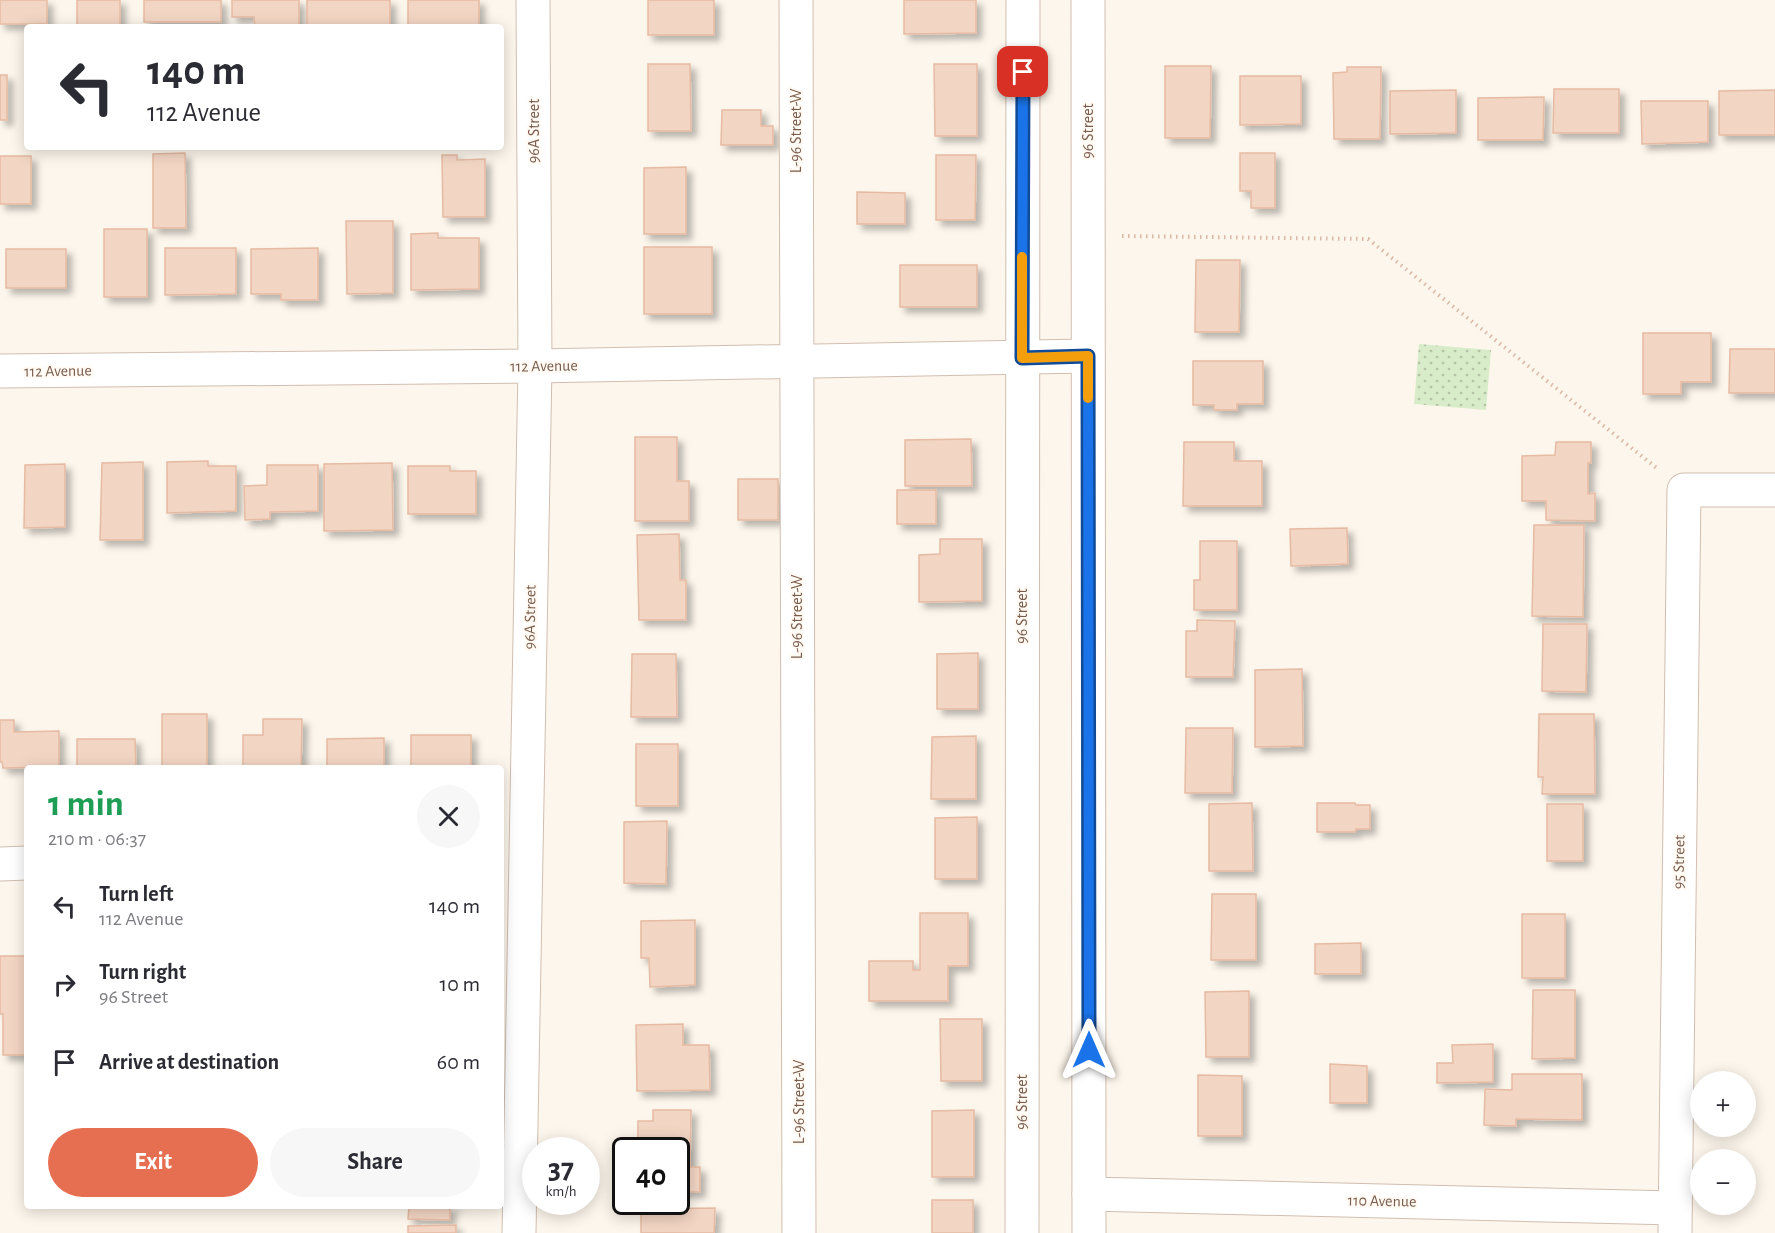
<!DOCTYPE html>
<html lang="en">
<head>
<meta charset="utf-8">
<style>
	:root { --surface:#fff; --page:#f7f7f7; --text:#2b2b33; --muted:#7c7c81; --accent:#e76f51 }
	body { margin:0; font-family:"Alegreya Sans",sans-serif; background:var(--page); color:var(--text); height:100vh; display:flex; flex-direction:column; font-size:22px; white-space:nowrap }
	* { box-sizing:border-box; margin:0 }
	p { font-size:20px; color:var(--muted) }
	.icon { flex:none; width:33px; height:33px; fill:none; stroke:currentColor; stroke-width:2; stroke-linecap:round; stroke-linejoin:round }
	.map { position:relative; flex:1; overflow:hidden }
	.drawer { position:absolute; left:24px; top:765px; width:480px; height:444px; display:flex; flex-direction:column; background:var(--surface); border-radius:6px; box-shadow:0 3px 15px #0003 }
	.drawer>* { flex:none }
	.banner { position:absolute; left:24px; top:24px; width:480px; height:126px; border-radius:6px; box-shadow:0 3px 15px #0003; background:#fff; color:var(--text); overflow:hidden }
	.tools { position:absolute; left:1690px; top:1071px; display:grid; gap:12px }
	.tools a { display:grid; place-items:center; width:66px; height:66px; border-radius:50%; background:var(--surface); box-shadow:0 3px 15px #0003; font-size:30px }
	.speed { position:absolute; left:522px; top:1137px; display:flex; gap:12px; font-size:30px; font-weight:700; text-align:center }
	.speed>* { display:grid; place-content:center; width:78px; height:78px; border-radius:50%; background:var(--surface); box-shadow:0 3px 15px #0003; line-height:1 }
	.speed small { font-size:15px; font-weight:400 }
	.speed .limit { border:3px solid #111; border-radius:9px; background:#fff; color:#111 }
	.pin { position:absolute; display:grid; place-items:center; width:51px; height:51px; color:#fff; margin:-26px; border-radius:12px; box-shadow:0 3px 9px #0006 }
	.me { position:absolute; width:66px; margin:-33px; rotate:0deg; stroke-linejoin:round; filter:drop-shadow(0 0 4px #0008) }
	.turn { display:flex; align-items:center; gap:21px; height:126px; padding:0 24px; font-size:27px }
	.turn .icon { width:78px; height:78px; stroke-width:2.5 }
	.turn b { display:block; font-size:42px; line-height:51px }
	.round { display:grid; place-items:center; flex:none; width:63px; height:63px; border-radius:32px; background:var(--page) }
	.headline { display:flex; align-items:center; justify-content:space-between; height:102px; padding:0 24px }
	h1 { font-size:36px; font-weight:600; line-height:45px; color:#1e9e55 }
	.cta { display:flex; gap:12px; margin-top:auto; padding:12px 24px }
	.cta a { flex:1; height:69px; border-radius:36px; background:var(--accent); color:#fff; font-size:24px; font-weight:600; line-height:69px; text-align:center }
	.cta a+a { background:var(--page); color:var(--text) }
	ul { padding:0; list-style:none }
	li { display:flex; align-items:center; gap:18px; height:78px; padding:0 24px }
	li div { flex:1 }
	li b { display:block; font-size:22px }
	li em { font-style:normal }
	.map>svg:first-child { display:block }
	.park { fill:url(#park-dots) }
	.building { fill:#f3d5c3; stroke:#e6bba3; stroke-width:1.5; filter:url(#shadow) }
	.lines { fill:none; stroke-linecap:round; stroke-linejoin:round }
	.minor-casing { stroke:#d1beb0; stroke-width:35 }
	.path { stroke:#d9b8a5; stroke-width:4; stroke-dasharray:1.5 4.5; stroke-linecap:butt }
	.minor { stroke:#fff; stroke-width:33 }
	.route-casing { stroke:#114b97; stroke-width:15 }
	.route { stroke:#1a73e8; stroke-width:10 }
	.slow { stroke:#f59e0b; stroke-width:10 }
	.labels { text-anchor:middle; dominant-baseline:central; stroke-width:4.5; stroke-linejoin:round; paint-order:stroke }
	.street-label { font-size:16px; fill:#7a5c4d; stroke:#fffaf3 }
</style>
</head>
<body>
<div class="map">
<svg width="1775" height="1233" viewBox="0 0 1775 1233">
	<defs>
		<pattern id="park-dots" width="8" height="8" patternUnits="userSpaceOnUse" patternTransform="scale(1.5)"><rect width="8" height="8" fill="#d8ecc9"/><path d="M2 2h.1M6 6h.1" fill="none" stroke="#b4c2a5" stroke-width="1.8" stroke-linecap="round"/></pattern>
		<filter id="shadow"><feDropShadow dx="5.5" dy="5.5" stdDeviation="3" flood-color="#0004"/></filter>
	</defs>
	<rect width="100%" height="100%" fill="#fdf6ec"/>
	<path class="park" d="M 1419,344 L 1491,350 L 1486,410 L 1414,404 Z"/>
	<g class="building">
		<rect x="0" y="0" width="47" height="24"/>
		<rect x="77" y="0" width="43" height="27"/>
		<rect x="144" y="0" width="77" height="22"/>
		<path d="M 232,0 L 299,0 L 299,27 L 255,27 L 254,17 L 232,17 Z"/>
		<path d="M 307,0 L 390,0 L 390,27 L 307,26 Z"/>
		<path d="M 408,0 L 479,0 L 479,27 L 408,26 Z"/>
		<rect x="648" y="0" width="66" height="35"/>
		<path d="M 904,0 L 976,0 L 976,33 L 904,34 Z"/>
		<path d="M 648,64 L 690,64 L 691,131 L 648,131 Z"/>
		<path d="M 934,64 L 977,64 L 977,136 L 935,136 Z"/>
		<path d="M 1165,66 L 1211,66 L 1210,138 L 1165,138 Z"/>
		<path d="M 1347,67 L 1381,67 L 1380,139 L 1334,139 L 1333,73 L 1347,72 Z"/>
		<rect x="0" y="75" width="7" height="45"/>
		<path d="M 1240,76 L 1301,76 L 1301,124 L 1240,125 Z"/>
		<path d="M 1554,89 L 1619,89 L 1619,133 L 1553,133 Z"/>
		<path d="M 1456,90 L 1456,133 L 1390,134 L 1390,91 Z"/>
		<path d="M 1775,90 L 1775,135 L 1719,135 L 1719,91 Z"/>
		<path d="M 1544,97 L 1543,140 L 1478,140 L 1478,98 Z"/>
		<path d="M 1641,101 L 1708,101 L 1708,142 L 1642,144 Z"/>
		<path d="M 722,110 L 761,110 L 761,126 L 773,126 L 773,145 L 721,145 Z"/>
		<path d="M 185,153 L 186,228 L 153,228 L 153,154 Z"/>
		<path d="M 1240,153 L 1275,153 L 1275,208 L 1251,208 L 1251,191 L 1240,191 Z"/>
		<path d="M 442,155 L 457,155 L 457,160 L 485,159 L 485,217 L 443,217 Z"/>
		<path d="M 936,155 L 976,155 L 975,220 L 936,220 Z"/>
		<rect x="0" y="156" width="31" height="48"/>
		<path d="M 686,167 L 686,234 L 644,234 L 644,168 Z"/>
		<path d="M 857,192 L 905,193 L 905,224 L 857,224 Z"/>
		<path d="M 346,221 L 393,221 L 393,293 L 347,294 Z"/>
		<rect x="104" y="229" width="43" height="68"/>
		<path d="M 438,233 L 438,238 L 479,238 L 479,289 L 411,290 L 411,234 Z"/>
		<rect x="644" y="247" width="68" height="67"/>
		<path d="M 165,248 L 236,248 L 236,294 L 165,295 Z"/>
		<path d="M 318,248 L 318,300 L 281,300 L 281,294 L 251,294 L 251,249 Z"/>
		<rect x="6" y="249" width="60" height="39"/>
		<path d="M 1196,260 L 1240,260 L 1239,332 L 1195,332 Z"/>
		<rect x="900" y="265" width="77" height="42"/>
		<path d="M 1643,333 L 1711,333 L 1711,382 L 1681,382 L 1681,394 L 1643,394 Z"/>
		<path d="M 1730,349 L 1775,349 L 1775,393 L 1729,393 Z"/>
		<path d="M 1193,361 L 1263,361 L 1263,404 L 1237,404 L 1237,410 L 1214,410 L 1214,405 L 1193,405 Z"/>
		<path d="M 635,437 L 677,437 L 677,481 L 689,481 L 689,521 L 635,521 Z"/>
		<path d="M 971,439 L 972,486 L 905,486 L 905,440 Z"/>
		<path d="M 1184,442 L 1234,442 L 1234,461 L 1262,461 L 1262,506 L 1183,506 Z"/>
		<path d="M 1556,442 L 1591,442 L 1591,463 L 1588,463 L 1588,494 L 1595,493 L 1595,521 L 1546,520 L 1546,501 L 1522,501 L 1522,456 L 1555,455 Z"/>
		<path d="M 208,461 L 208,466 L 236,466 L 236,511 L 167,513 L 167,462 Z"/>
		<path d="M 143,462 L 143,540 L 100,540 L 102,463 Z"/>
		<path d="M 392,463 L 393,530 L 324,531 L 324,464 Z"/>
		<path d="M 65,464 L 65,527 L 24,528 L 25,465 Z"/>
		<path d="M 267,465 L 318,465 L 318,511 L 270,512 L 270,519 L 245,520 L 244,486 L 267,485 Z"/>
		<path d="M 408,466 L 450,466 L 450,471 L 476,471 L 476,514 L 408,514 Z"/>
		<rect x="738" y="479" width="40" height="41"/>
		<rect x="897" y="490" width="39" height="34"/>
		<path d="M 1534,525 L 1584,525 L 1583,617 L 1532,616 Z"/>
		<path d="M 1347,528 L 1348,564 L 1291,566 L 1290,529 Z"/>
		<path d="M 679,534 L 680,580 L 686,580 L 686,620 L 639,620 L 637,535 Z"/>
		<path d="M 940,539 L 982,539 L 982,601 L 919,602 L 919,555 L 940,554 Z"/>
		<path d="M 1200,541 L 1237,541 L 1237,610 L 1194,610 L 1194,580 L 1200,580 Z"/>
		<path d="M 1197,620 L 1235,621 L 1233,677 L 1186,677 L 1186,631 L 1197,631 Z"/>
		<path d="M 1543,624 L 1587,624 L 1586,692 L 1542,691 Z"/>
		<path d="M 978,653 L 978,709 L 937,709 L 937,654 Z"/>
		<path d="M 632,654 L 676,654 L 677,717 L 631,717 Z"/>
		<path d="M 1302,669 L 1303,746 L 1255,747 L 1255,670 Z"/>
		<rect x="162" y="714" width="45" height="54"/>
		<path d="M 1539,714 L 1594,714 L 1595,794 L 1542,794 L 1543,777 L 1538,777 Z"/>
		<path d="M 263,719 L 302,719 L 301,768 L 243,768 L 243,735 L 263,735 Z"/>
		<path d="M 0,720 L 14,720 L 14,732 L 59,731 L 59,767 L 3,768 L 2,762 L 0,762 Z"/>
		<path d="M 1186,728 L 1233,728 L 1232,793 L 1185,793 Z"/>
		<rect x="411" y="735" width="60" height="33"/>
		<path d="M 976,736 L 976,799 L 931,799 L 932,737 Z"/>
		<path d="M 384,738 L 384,768 L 327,768 L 327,739 Z"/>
		<path d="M 77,739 L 135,739 L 136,768 L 77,768 Z"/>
		<rect x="636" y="744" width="42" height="62"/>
		<path d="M 1252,803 L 1253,871 L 1209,871 L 1209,804 Z"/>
		<path d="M 1317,803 L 1355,803 L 1356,805 L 1370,805 L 1370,829 L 1356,829 L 1355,832 L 1317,832 Z"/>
		<rect x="1547" y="804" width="36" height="57"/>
		<path d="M 977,817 L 977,879 L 935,879 L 935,818 Z"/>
		<path d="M 667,821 L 666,884 L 624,883 L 624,822 Z"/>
		<path d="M 1212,894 L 1256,894 L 1256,960 L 1211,960 Z"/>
		<path d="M 920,913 L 968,913 L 968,966 L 948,966 L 948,1001 L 869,1001 L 869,961 L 913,961 L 913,970 L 920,970 Z"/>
		<rect x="1522" y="914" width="43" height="64"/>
		<path d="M 695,920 L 695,985 L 650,987 L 649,958 L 641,958 L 641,921 Z"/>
		<path d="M 1361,943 L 1361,974 L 1315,974 L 1315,944 Z"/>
		<path d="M 0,956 L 27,956 L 27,1055 L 3,1055 L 3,1014 L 0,1014 Z"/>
		<path d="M 1533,990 L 1575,990 L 1575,1058 L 1532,1059 Z"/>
		<path d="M 1249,991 L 1249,1057 L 1206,1057 L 1205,992 Z"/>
		<path d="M 940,1019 L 982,1019 L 982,1081 L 941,1081 Z"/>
		<path d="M 683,1024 L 683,1045 L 709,1045 L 710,1090 L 637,1091 L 636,1025 Z"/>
		<path d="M 1493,1044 L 1493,1082 L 1437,1083 L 1437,1063 L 1453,1063 L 1452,1045 Z"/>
		<path d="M 1330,1064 L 1367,1066 L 1367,1103 L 1330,1103 Z"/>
		<path d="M 1512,1074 L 1582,1074 L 1582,1120 L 1516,1119 L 1516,1126 L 1484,1125 L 1485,1089 L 1512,1090 Z"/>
		<path d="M 1198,1075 L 1242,1076 L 1242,1136 L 1198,1136 Z"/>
		<path d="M 653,1110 L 691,1110 L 690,1167 L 700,1167 L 700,1192 L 676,1192 L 676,1150 L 638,1150 L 638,1121 L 653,1121 Z"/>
		<path d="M 974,1110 L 974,1177 L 932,1177 L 932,1111 Z"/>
		<rect x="932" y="1200" width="41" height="33"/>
		<path d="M 409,1206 L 457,1206 L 450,1207 L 450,1220 L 408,1219 Z"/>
		<path d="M 715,1208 L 714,1233 L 641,1233 L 641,1209 Z"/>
		<path d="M 456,1225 L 456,1233 L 408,1233 L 408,1226 Z"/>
	</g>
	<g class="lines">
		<g class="minor-casing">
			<g id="minor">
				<path d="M 796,0 L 799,1233"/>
				<path d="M 1088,0 L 1089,1233"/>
				<path d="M 0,371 L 535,366 L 1088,356"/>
				<path d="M 0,864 L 27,863"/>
				<path d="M 1089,1194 L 1675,1208"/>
				<path d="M 519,1233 L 535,366 L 533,0"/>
				<path d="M 1022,1233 L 1023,0"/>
				<path d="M 1675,1233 L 1684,490 L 1775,490"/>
			</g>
		</g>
		<path class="path" d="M 1122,236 L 1368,239 L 1658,469"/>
		<use href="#minor" class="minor"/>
	</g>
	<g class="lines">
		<g class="route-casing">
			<path id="route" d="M 1023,72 L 1022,358 L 1088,356 L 1089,1050"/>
		</g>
		<use href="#route" class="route"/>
		<path class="slow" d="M 1022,257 L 1022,358 L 1088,356 L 1088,398"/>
	</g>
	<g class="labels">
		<g class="street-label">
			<text transform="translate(534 131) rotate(-90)">96A Street</text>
			<text transform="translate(796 131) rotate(-90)">L-96 Street-W</text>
			<text transform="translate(1088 131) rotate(-90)">96 Street</text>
			<text transform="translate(544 366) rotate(-1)">112 Avenue</text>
			<text transform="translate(58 371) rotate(-1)">112 Avenue</text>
			<text transform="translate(1022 616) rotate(-90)">96 Street</text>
			<text transform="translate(530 617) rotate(-89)">96A Street</text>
			<text transform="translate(797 617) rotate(-90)">L-96 Street-W</text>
			<text transform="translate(1679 862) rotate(-89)">95 Street</text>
			<text transform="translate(799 1102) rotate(-90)">L-96 Street-W</text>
			<text transform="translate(1022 1102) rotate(-90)">96 Street</text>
			<text transform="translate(1382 1201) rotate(1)">110 Avenue</text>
		</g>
	</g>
</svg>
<div class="tools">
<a>+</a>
<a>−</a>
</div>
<div class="speed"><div>37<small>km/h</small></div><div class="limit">40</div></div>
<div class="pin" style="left:1023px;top:72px;background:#d93025"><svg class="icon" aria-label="arrive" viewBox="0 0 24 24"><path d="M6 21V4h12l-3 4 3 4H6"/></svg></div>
<svg class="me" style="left:1089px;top:1050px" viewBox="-20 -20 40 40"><path d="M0-17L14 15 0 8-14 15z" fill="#1a73e8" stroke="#fff" stroke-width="4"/></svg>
<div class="banner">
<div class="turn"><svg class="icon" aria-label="left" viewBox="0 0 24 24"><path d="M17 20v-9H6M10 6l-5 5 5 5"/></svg><div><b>140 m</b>112 Avenue</div></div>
</div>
<section class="drawer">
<div class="headline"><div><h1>1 min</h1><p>210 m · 06:37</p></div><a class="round"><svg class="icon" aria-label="close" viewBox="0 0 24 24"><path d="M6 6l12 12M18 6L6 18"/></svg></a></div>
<ul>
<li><svg class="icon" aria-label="left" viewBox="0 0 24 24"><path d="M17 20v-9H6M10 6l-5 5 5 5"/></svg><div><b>Turn left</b><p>112 Avenue</p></div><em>140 m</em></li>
<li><svg class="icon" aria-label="right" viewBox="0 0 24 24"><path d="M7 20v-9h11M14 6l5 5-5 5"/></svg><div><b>Turn right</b><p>96 Street</p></div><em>10 m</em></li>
<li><svg class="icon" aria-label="arrive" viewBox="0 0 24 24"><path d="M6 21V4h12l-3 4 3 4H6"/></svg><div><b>Arrive at destination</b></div><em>60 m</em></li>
</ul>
<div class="cta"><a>Exit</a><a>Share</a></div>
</section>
</div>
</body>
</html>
